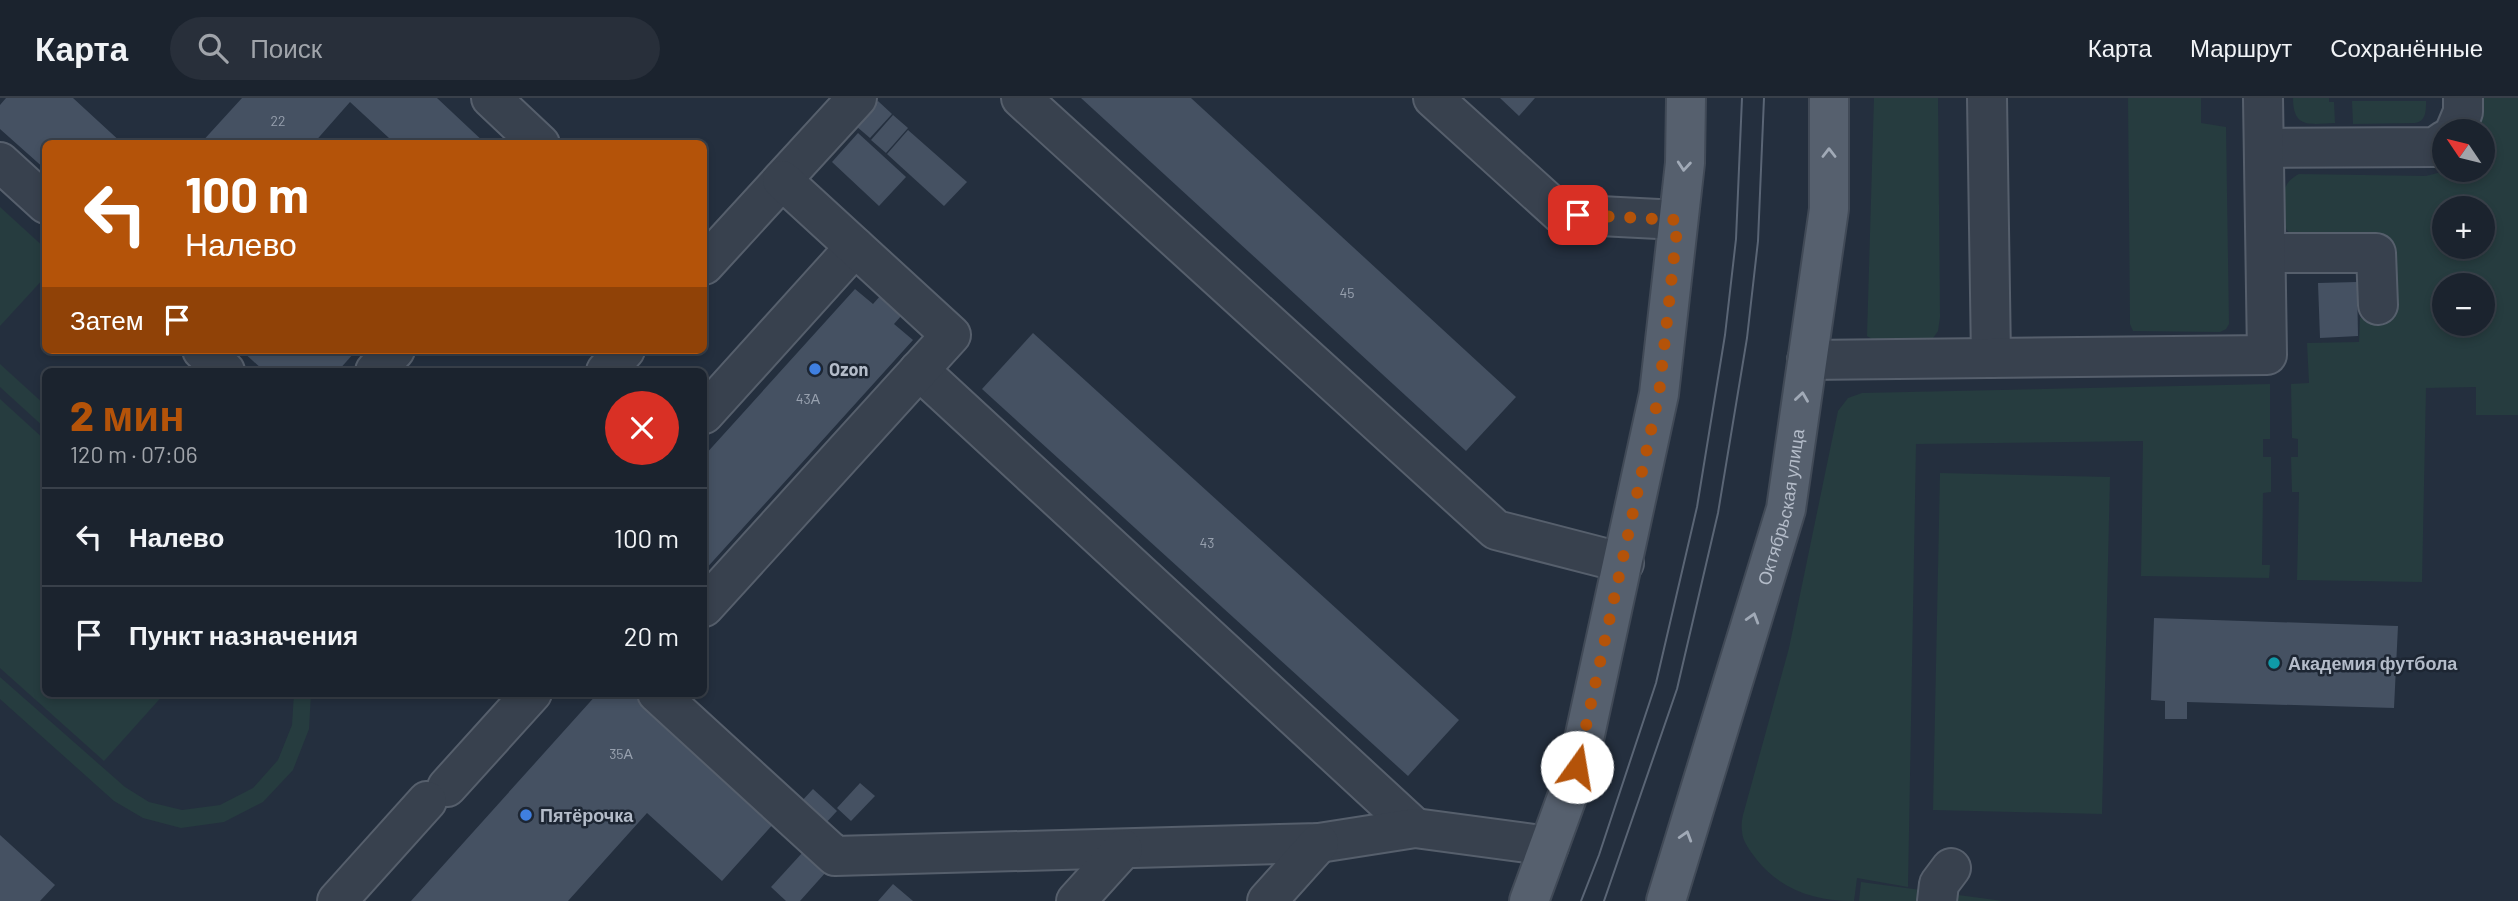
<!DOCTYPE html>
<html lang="ru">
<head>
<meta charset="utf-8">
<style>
	:root { --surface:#1b232e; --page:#282f3a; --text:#f1f3f6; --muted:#a0a4aa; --line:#39404a; --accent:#b45309 }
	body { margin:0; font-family:Barlow,sans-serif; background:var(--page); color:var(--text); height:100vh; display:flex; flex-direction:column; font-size:26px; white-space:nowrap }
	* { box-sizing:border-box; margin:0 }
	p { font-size:23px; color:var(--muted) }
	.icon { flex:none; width:38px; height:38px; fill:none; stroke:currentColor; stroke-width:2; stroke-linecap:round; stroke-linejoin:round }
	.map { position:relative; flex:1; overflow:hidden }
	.panel { position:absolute; left:42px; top:270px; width:665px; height:329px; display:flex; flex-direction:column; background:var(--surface); border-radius:10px; box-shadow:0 4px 10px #0003,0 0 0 2px var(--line) }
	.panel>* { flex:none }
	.hud { position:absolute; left:42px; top:42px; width:665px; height:214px; border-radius:10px; box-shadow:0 4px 10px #0003,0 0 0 2px var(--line); background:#b45309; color:#fff; overflow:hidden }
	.needle { width:46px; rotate:305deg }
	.fabs { position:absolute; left:2432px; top:21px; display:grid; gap:14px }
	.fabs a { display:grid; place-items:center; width:63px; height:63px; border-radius:50%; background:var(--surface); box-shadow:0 4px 10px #0003,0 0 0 2px var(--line); font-size:35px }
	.pin { position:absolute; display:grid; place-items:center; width:60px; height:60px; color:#fff; margin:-30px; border-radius:14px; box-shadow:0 4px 10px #0006 }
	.me { position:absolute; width:77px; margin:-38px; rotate:13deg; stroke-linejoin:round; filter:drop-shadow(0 0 5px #0008) }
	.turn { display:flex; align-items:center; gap:24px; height:147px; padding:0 28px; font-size:32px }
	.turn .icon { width:91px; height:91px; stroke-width:2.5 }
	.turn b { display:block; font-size:49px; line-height:60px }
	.then { display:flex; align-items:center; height:66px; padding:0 28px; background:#0003; gap:14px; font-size:26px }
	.round { display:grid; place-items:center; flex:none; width:74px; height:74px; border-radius:37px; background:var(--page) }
	.headline { display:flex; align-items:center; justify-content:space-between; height:119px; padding:0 28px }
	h1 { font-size:42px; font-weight:800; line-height:52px; color:var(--accent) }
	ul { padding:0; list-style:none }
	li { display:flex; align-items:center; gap:21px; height:98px; padding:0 28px; border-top:2px solid var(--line) }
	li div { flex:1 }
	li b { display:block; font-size:26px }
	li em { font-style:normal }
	header { display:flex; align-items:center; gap:42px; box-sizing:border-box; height:98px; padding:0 35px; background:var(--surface); border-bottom:2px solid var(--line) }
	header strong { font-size:33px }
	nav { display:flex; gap:38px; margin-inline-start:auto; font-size:24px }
	.search { width:490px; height:63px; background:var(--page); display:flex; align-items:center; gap:18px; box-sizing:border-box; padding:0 24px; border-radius:38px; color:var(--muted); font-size:26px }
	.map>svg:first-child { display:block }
	.green { fill:#263c3f; fill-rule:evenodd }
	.building { fill:#455162 }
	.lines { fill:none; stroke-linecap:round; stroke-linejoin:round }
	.minor-casing { stroke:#565f6c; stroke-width:42 }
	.major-casing { stroke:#414a57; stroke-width:42 }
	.minor { stroke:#38414e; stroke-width:38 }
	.major { stroke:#56606e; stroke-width:38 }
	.tram { stroke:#5a6575; stroke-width:2 }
	.oneway { stroke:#a1aab7 }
	.route { stroke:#b45309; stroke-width:12; stroke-dasharray:0 21.6 }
	.shop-dot { fill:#3f7fe0; stroke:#1d2633; stroke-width:2.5 }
	.culture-dot { fill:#0f9aa8; stroke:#1d2633; stroke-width:2.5 }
	.labels { text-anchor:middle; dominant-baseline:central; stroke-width:5; stroke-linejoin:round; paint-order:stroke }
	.number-label { font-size:14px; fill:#98a1af }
	.poi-label { font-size:18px; font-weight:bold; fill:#b4bcc9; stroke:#1d2633; text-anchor:start }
	.street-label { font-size:18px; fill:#b4bcc9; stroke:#1d2633 }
</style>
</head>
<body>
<header>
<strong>Карта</strong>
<div class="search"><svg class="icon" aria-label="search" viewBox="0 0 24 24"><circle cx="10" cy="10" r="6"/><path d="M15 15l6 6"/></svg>Поиск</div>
<nav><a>Карта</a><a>Маршрут</a><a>Сохранённые</a></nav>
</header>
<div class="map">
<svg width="2518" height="803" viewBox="0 0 2518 803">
	<rect width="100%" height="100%" fill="#242f3e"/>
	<g class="green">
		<path d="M 1874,0 L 1938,0 L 1940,219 L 1938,233 L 1931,243 L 1887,250 L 1867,238 Z"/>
		<path d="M 2128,0 L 2201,0 L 2201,25 L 2226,29 L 2229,226 L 2226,231 L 2220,234 L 2133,233 L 2130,226 Z"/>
		<path d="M 2293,0 L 2329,0 L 2329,4 L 2334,4 L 2335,25 C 2310,26 2293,31 2293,0 Z"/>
		<path d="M 2481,0 L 2518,0 L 2518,317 L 2476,317 L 2476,289 L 2426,290 L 2422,484 L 2297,482 L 2299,394 L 2292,394 L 2291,359 L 2298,359 L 2298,341 L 2292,340 L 2291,286 L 2309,285 L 2307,245 L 2359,244 L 2360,220 L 2395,220 L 2393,142 L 2311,143 C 2300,141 2288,137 2283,126 C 2281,121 2282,114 2282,109 C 2283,93 2284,84 2299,76 L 2426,78 L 2449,72 L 2483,72 L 2483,33 L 2480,33 ZM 2445,110 L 2483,110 L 2483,149 L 2445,149 ZM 2445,187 L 2483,187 L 2483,226 L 2445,226 Z"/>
		<path d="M 2352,3 L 2426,3 C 2426,13 2426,23 2415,25 L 2353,26 Z"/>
		<path d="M 0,109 L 46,151 L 45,179 L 0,228 Z"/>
		<path d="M 0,266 L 45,307 L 45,330 L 0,289 Z"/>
		<path d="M 2270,286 L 2270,341 L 2263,341 L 2263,359 L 2271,359 L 2271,394 L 2263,395 L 2262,467 L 2270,467 L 2269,480 L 2141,478 L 2143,343 L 1916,346 L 1908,789 L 1857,780 L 1854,803 C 1816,803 1782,793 1757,762 C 1751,754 1742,743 1742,733 C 1741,728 1742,722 1743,717 L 1789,550 L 1838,313 L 1848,300 L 1862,295 Z"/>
		<path d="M 0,301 L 45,342 L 46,595 L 165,595 L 104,663 L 0,570 Z"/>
		<path d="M 1940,375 L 2110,379 L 2102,716 L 1933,712 Z"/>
		<path d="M 0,579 L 125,689 L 149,704 L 182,712 L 220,707 L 253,690 L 278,662 L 292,627 L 294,595 L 311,595 L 309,631 L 293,672 L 263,704 L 224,724 L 181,730 L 143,720 L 114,703 L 0,601 Z"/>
		<path d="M 1861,784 L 2003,803 L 1859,803 Z"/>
	</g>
	<g class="building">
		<path d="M 6,0 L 73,0 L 123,46 L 46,46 L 46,72 L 0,31 L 0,7 Z"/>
		<path d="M 242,0 L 437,0 L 486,46 L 384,46 L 389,40 L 350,4 L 313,46 L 200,46 Z"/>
		<path d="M 1081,0 L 1191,0 L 1516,299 L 1466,353 Z"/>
		<path d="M 1500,0 L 1535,0 L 1519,18 Z"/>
		<path d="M 878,3 L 892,16 L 870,40 L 856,28 Z"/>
		<path d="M 893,17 L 908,30 L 886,55 L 871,42 Z"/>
		<path d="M 908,32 L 967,84 L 944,108 L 887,56 Z"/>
		<path d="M 858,35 L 906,79 L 879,108 L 832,64 Z"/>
		<path d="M 2357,184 L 2358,238 L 2320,240 L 2318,185 Z"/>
		<path d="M 855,191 L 873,206 L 881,197 L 902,217 L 894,226 L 913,242 L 704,473 L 704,358 Z"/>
		<path d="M 1033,235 L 1459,622 L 1408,678 L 982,291 Z"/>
		<path d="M 241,252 L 351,252 L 354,255 L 338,273 L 264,273 Z"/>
		<path d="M 2154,520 L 2398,528 L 2394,610 L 2187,604 L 2187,621 L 2165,621 L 2165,603 L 2151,602 Z"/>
		<path d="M 598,595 L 631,595 L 775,724 L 722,783 L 647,715 L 568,803 L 411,803 Z"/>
		<path d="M 860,685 L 875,698 L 851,723 L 837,710 Z"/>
		<path d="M 813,691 L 837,713 L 824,727 L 800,705 Z"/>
		<path d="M 0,737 L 55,787 L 40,803 L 0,803 Z"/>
		<path d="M 803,754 L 826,774 L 800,803 L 786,803 L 771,789 Z"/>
		<path d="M 893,786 L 913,803 L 878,803 Z"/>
	</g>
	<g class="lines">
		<g class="minor-casing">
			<g id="minor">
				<path d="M 491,0 L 540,46"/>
				<path d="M 1021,0 L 1496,432 L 1624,465"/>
				<path d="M 1433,0 L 1561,116 L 1678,122"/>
				<path d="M 1987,0 L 1991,260"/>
				<path d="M 2455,33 L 2463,14 L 2463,0"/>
				<path d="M 2264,50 L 2435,49 L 2445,42"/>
				<path d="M 0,64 L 46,106"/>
				<path d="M 2266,155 L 2376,155 L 2378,207"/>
				<path d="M 704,167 L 857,0"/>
				<path d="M 202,252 L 225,273"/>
				<path d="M 1807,262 L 2267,257 L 2263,0"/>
				<path d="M 919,272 L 1415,730"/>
				<path d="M 375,273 L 395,252"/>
				<path d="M 606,273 L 625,252"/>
				<path d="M 704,316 L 855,149"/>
				<path d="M 704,509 L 951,237 L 782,82"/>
				<path d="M 657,595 L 835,758 L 1319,745 L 1415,730 L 1549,748"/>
				<path d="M 447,689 L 532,595"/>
				<path d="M 337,803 L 427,703"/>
				<path d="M 1076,803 L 1123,751"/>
				<path d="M 1267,803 L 1319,745"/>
				<path d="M 1937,803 L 1939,786 L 1951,770"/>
			</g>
		</g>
		<g class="major-casing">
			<g id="major">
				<path d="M 1529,803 L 1578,669 L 1659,296 L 1685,65 L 1686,0"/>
				<path id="s1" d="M 1666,803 L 1786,411 L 1829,111 L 1829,0"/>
			</g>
		</g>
		<use href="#minor" class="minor"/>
		<use href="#major" class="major"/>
		<g class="tram">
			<path d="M 1581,803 L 1599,757 L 1656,585 L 1697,409 L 1725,237 L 1736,141 L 1742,0"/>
			<path d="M 1604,803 L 1677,591 L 1718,415 L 1747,240 L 1758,143 L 1764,0"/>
		</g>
	</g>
	<defs><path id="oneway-chevron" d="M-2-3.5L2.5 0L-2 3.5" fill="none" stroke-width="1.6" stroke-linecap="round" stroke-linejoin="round" transform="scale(1.75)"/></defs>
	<g class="oneway">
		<use href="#oneway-chevron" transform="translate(1829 55) rotate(-90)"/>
		<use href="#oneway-chevron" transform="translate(1684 68) rotate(95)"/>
		<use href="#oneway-chevron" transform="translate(1802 299) rotate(-82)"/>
		<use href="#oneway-chevron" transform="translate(1753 520) rotate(-73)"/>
		<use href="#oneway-chevron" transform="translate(1686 738) rotate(-73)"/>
	</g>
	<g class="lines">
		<path class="route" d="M 1577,669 L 1659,296 L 1678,122 L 1578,117"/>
	</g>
	<g class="shop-dot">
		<circle cx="815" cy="271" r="7"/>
		<circle cx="526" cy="717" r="7"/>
	</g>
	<circle class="culture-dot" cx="2274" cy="565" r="7"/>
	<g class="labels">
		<g class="number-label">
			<text x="278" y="22">22</text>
			<text x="1347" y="194">45</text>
			<text x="808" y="300">43А</text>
			<text x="1207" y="444">43</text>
			<text x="621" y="655">35А</text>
		</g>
		<g class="poi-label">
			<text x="829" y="271">Ozon</text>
			<text x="2288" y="565">Академия футбола</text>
			<text x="540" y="717">Пятёрочка</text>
		</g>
		<g class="street-label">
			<text stroke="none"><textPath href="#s1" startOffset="411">Октябрьская улица</textPath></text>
		</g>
	</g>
</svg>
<div class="fabs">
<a><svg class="needle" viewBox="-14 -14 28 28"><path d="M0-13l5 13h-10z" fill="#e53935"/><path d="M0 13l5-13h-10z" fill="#a0a4aa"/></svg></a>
<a>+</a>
<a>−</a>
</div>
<div class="pin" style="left:1578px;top:117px;background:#d93025"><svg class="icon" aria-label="arrive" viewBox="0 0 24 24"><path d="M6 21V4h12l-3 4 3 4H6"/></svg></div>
<svg class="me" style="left:1577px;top:669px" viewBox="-20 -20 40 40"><circle r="19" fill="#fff"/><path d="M0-13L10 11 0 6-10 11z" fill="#b45309"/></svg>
<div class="hud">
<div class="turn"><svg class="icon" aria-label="left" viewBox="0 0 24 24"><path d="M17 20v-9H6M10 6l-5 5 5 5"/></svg><div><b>100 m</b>Налево</div></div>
<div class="then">Затем<svg class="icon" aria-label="arrive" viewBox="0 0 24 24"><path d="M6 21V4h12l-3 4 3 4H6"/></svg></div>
</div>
<section class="panel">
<div class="headline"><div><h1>2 мин</h1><p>120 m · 07:06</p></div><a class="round" style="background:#d93025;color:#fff"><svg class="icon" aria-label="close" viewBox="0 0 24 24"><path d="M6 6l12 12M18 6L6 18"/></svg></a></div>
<ul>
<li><svg class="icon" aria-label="left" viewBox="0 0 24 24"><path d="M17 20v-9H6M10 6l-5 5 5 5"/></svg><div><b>Налево</b></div><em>100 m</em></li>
<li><svg class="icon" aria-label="arrive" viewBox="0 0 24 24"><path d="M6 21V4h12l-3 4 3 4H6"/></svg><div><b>Пункт назначения</b></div><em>20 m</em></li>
</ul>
</section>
</div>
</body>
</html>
